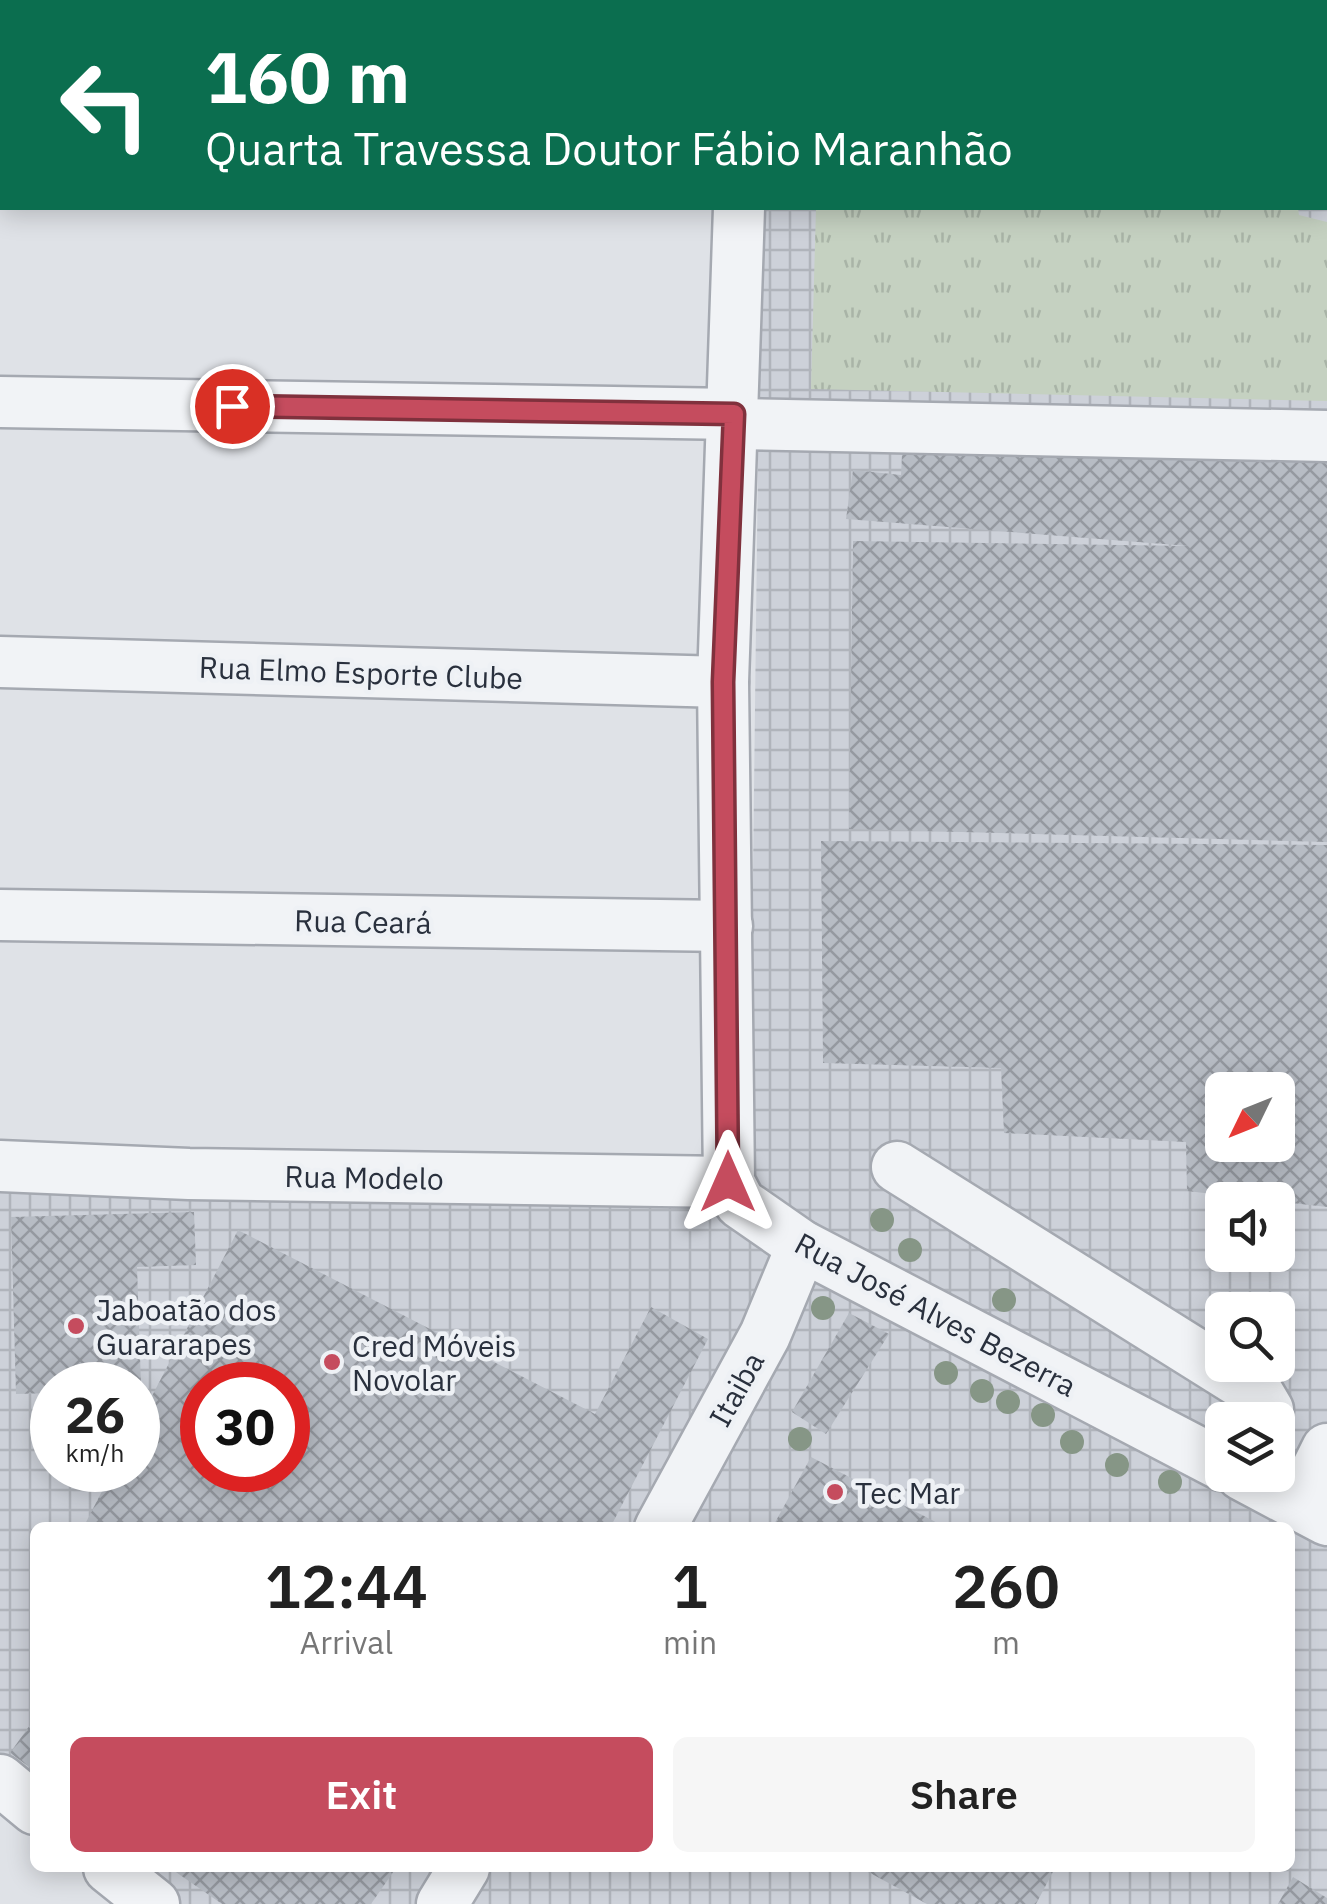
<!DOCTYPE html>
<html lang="en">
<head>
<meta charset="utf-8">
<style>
	:root { --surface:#fff; --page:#f6f6f6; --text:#222; --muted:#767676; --accent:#c54c5e }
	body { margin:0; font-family:"IBM Plex Sans",sans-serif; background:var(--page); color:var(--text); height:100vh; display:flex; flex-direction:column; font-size:38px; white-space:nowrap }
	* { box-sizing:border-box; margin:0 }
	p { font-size:32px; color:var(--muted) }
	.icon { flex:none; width:55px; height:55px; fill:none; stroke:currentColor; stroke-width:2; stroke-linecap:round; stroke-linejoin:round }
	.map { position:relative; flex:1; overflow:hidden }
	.sheet { position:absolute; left:30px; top:1522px; width:1265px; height:350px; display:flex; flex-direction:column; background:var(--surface); border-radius:15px; box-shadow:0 5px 25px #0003 }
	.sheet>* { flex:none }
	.guide { position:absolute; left:0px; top:0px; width:1328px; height:210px; box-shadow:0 5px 25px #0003; background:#0b6e4f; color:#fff; overflow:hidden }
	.needle { width:65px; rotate:227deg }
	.controls { position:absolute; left:1205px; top:1072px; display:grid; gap:20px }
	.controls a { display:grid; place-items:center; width:90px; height:90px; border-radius:15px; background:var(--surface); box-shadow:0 5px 25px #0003; font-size:50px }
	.speed { position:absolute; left:30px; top:1362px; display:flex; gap:20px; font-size:50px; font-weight:700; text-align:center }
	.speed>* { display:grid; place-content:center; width:130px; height:130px; border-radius:50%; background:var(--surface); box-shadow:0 5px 25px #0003; line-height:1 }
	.speed small { font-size:25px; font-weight:400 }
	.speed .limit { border:15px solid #d22; background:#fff; color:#111 }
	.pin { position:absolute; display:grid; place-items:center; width:85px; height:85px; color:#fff; margin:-42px; border:5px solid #fff; border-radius:50%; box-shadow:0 2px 10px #0007 }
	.me { position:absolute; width:110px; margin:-55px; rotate:0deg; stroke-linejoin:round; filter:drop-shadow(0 0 8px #0008) }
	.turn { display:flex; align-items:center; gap:35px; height:210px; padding:0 40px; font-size:45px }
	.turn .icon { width:130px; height:130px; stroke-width:2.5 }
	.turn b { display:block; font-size:70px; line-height:85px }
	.eta { display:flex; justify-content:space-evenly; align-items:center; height:170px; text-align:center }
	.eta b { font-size:60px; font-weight:600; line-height:70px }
	.button { display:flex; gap:20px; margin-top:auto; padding:20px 40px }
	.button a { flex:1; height:115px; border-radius:15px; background:var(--accent); color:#fff; font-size:40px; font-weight:600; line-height:115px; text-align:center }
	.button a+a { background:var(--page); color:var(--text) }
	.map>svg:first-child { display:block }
	.industrial { fill:url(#industrial-grid); fill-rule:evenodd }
	.grass { fill:url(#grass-tufts) }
	.building { fill:url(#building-cross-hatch); fill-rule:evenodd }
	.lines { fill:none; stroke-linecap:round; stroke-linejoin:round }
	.minor-tunnel { stroke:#bbbec5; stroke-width:50; stroke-dasharray:50 25; stroke-linecap:butt }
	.minor-casing { stroke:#a5a9b1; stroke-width:55 }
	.minor { stroke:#f1f3f6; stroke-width:50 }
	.tree { fill:#869686 }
	.route-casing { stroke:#80313d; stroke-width:25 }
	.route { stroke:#c54c5e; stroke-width:18 }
	.poi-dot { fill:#c54c5e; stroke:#eef1f5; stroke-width:4 }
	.labels { text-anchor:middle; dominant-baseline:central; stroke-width:9; stroke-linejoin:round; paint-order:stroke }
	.street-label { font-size:30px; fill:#29303d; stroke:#eef1f5 }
	.poi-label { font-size:30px; fill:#29303d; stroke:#eef1f5; text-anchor:start }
</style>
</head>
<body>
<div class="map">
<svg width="1327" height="1904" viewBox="0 0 1327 1904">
	<defs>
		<pattern id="industrial-grid" width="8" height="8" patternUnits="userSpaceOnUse" patternTransform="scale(2.5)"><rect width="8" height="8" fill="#cdd1d9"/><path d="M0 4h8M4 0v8" fill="none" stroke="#b0b4bb"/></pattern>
		<pattern id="grass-tufts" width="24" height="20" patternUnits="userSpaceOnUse" patternTransform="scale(2.5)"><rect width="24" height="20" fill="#c5d1c1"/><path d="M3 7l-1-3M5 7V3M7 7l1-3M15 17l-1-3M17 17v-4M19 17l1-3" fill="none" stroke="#a9b4a7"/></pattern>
		<pattern id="building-cross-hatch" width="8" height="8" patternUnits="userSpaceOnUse" patternTransform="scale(2.5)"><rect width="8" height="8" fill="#b7bcc4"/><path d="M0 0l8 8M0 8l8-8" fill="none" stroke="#9599a0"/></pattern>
	</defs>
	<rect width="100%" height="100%" fill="#dfe2e7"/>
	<path class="industrial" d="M 764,0 L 1327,0 L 1327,1904 L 165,1904 L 121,1868 L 1290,1868 L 1290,1528 L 35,1528 L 35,1797 L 0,1768 L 0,1171 L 749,1210 L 761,208 L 1325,208 L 1325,2 ZM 1222,1090 L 1278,1090 L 1278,1145 L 1222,1145 ZM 1222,1200 L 1278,1200 L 1278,1255 L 1222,1255 ZM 1222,1310 L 1278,1310 L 1278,1365 L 1222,1365 ZM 52,1385 L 138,1385 L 138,1470 L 52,1470 ZM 202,1385 L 288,1385 L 288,1470 L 202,1470 ZM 1222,1420 L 1278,1420 L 1278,1475 L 1222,1475 Z"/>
	<path class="grass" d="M 816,208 L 1298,208 L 1299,215 L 1327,222 L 1327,401 L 811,389 Z"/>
	<g class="building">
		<path d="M 903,434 L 1327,443 L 1327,842 L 849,829 L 853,541 L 1189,546 L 846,519 L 853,470 L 901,475 Z"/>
		<path d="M 821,841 L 1327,845 L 1327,1207 L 1187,1191 L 1186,1142 L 1004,1133 L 1001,1068 L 823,1063 ZM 1222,1090 L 1278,1090 L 1278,1145 L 1222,1145 Z"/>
		<path d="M 194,1212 L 196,1265 L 137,1267 L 141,1385 L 52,1385 L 52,1393 L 16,1394 L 11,1217 Z"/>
		<path d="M 238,1230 L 595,1414 L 651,1307 L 708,1339 L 610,1528 L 83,1528 L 113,1470 L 138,1470 L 138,1423 ZM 202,1385 L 288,1385 L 288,1470 L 202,1470 Z"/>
		<path d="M 849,1313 L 889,1334 L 826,1434 L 792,1412 Z"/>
		<path d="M 811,1457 L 947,1528 L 772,1528 Z"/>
		<path d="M 35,1718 L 35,1771 L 10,1753 Z"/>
		<path d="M 170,1868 L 396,1868 L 371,1904 L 222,1904 Z"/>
		<path d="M 861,1868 L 1055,1868 L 1036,1904 L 927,1904 Z"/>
		<path d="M 1293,1877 L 1327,1898 L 1327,1904 L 1278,1904 Z"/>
	</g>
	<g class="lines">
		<path class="minor-tunnel" d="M 1009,0 L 1009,2"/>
		<g class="minor-casing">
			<g id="minor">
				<path d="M 740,2 L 740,0"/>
				<path d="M 829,2 L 830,0"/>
				<path d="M 0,157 L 2,157"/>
				<path d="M 739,208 L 723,682 L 729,1182 L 740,1203 L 802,1246 L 1222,1465"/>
				<path d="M 0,402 L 734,414"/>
				<path d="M 734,424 L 1327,436"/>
				<path d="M 0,662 L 723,682"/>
				<path d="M 0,915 L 727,926"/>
				<path d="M 0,1166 L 189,1174 L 729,1182"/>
				<path d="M 897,1167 L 1258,1393 L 1268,1410 L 1267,1420"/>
				<path d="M 1242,1475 L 1327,1520"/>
				<path d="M 1299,1505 L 1327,1449"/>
				<path d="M 660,1528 L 765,1335 L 802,1246"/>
				<path d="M 0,1780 L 35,1809"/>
				<path d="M 109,1868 L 154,1904"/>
				<path d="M 442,1904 L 464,1868"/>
			</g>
		</g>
		<use href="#minor" class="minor"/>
	</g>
	<g class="tree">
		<circle cx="882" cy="1220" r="12"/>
		<circle cx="910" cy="1250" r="12"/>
		<circle cx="1004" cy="1300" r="12"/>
		<circle cx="823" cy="1308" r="12"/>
		<circle cx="946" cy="1373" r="12"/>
		<circle cx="982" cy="1391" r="12"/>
		<circle cx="1008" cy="1402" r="12"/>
		<circle cx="1043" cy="1415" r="12"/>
		<circle cx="800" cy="1439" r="12"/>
		<circle cx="1072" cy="1442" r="12"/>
		<circle cx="1117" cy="1465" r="12"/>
		<circle cx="1170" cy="1482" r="12"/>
	</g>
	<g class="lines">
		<g class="route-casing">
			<path id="route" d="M 232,406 L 734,414 L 723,682 L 728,1182"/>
		</g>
		<use href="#route" class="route"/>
	</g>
	<g class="poi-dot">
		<circle cx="76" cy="1326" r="10"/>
		<circle cx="332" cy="1362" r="10"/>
		<circle cx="835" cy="1492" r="10"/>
	</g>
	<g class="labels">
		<g class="street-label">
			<text transform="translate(361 672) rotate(2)">Rua Elmo Esporte Clube</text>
			<text transform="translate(363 921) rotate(1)">Rua Ceará</text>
			<text transform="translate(364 1177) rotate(1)">Rua Modelo</text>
			<text transform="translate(936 1314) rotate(28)">Rua José Alves Bezerra</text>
			<text transform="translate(736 1389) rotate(-61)">Itaiba</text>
		</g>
		<g class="poi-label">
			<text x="96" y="1309">Jaboatão dos<tspan x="96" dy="34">Guararapes</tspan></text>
			<text x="352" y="1345">Cred Móveis<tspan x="352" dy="34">Novolar</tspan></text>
			<text x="855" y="1492">Tec Mar</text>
		</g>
	</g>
</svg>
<div class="controls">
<a><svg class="needle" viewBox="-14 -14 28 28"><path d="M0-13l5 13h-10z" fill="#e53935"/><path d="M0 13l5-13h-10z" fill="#767676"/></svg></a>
<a><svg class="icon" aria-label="sound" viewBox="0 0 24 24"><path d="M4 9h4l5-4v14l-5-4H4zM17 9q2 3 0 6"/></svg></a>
<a><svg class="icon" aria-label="search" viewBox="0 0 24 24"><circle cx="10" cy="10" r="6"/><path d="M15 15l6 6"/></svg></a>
<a><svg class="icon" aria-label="layers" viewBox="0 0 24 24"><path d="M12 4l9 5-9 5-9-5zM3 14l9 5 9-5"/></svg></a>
</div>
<div class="speed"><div>26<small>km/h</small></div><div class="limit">30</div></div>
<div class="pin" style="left:232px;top:406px;background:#d93025"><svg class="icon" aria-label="arrive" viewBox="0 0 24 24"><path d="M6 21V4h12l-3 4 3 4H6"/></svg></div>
<svg class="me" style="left:728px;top:1182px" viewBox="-20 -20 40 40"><path d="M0-17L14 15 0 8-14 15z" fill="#c54c5e" stroke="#fff" stroke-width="4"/></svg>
<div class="guide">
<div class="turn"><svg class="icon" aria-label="left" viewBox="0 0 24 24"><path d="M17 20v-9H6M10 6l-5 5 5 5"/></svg><div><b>160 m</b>Quarta Travessa Doutor Fábio Maranhão</div></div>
</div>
<section class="sheet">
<div class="eta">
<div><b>12:44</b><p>Arrival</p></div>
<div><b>1</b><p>min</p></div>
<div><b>260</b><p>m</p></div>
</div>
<div class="button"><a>Exit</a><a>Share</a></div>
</section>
</div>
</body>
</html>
